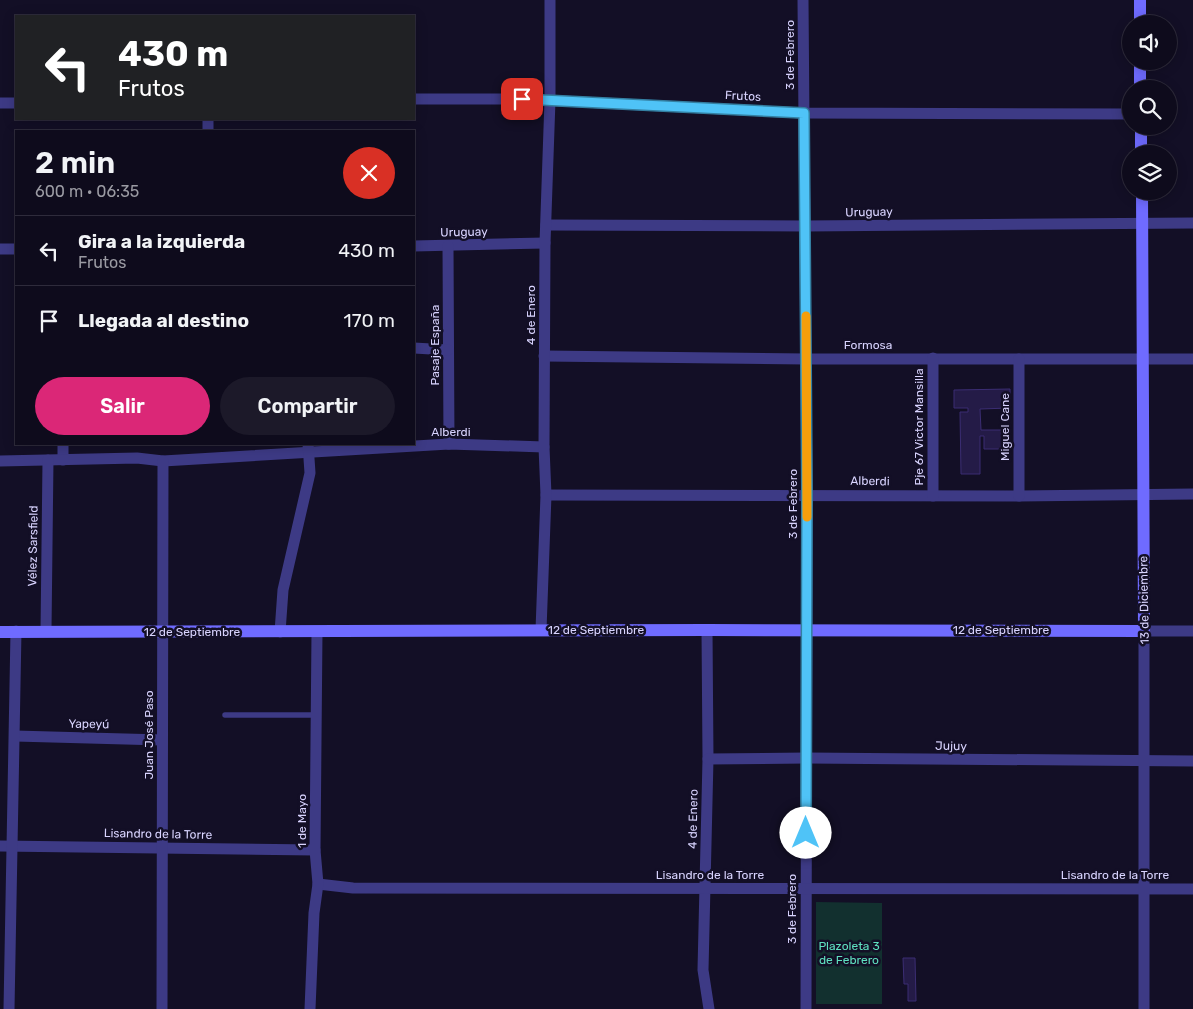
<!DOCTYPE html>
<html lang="es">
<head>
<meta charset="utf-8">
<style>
	:root { --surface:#0e0b1c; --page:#1c1929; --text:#f1f3f6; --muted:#9b9ba3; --line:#2e2b3b; --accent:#db2777 }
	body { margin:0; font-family:Rubik,sans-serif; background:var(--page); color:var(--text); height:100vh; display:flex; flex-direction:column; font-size:19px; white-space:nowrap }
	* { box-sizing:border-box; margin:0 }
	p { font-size:16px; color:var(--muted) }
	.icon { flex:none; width:28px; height:28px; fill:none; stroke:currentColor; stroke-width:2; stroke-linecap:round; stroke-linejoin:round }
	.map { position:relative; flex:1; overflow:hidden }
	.sheet { position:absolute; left:15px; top:130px; width:400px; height:315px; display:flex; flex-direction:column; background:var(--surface); border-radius:0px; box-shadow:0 2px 12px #0003,0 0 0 1px var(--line) }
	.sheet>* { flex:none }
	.hud { position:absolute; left:15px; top:15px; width:400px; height:105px; border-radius:0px; box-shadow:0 2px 12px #0003,0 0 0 1px var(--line); background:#202124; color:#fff; overflow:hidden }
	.tools { position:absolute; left:1122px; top:15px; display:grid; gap:10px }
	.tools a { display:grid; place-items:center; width:55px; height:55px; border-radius:50%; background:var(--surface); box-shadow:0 2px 12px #0003,0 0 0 1px var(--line); font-size:25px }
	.pin { position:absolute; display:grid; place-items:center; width:42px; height:42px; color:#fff; margin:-21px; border-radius:10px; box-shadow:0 2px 8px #0006 }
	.me { position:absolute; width:55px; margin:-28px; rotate:0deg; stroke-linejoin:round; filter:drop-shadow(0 0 4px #0008) }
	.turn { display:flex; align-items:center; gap:18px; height:105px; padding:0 20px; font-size:22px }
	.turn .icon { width:65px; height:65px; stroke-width:2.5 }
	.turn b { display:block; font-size:35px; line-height:42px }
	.round { display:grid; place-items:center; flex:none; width:52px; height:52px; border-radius:26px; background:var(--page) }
	.headline { display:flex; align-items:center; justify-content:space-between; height:85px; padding:0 20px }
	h1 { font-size:30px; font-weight:600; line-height:38px }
	.action { display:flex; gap:10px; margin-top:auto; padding:10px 20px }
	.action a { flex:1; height:58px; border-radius:30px; background:var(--accent); color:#fff; font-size:20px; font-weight:600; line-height:58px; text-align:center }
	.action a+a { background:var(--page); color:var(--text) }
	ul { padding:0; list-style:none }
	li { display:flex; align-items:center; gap:15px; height:70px; padding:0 20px; border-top:1px solid var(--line) }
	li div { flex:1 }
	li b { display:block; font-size:19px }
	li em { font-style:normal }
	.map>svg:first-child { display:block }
	.green { fill:#12302f }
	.building { fill:#241b47; stroke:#3b2d73 }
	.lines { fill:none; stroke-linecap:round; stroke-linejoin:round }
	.lane { stroke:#3d3a85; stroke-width:5.5 }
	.street { stroke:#3d3a85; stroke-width:11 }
	.secondary { stroke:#6f6bff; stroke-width:12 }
	.route-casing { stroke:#337fa1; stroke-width:12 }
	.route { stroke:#4fc3f7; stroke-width:9 }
	.slow { stroke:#f59e0b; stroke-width:9 }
	.labels { text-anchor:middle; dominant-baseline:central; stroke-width:5; stroke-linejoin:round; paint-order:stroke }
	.street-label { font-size:12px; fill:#d9d4ff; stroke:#130f26 }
	.park-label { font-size:12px; fill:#5fe0c0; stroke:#130f26 }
</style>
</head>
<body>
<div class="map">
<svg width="1193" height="1009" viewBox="0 0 1193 1009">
	<rect width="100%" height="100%" fill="#130f26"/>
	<path class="green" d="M 816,902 L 882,903 L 882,1004 L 816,1004 Z"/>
	<g class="building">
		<path d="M 1010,389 L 1010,408 L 980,409 L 981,430 L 1009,430 L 1009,449 L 984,449 L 984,436 L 980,436 L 980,474 L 961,474 L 960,412 L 968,412 L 968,408 L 954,408 L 954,390 Z"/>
		<path d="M 903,958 L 915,958 L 916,1001 L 908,1001 L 908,984 L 904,984 Z"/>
	</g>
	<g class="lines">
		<path class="lane" d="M 225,715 L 317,715"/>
		<g class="street">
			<path d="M 803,0 L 807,495 L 806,1009"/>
			<path d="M 414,99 L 522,99 L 804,113 L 1131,114"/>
			<path d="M 0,103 L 16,103"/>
			<path d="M 208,131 L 208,119"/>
			<path d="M 546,225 L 806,226 L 1193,223"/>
			<path d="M 414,246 L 545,243"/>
			<path d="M 448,246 L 449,444"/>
			<path d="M 0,249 L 16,249"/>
			<path d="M 414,348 L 448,350"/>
			<path d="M 544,356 L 806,359 L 1193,359"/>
			<path d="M 63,444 L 63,460"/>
			<path d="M 0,461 L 137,458 L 163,461 L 449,444 L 544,447"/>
			<path d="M 546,495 L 1019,496 L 1193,494"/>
			<path d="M 933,496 L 933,358"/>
			<path d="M 1019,496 L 1019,359"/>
			<path d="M 541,630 L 546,495 L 544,447 L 545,243 L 550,100 L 550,0"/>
			<path d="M 707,630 L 708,759 L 703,970 L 709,1009"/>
			<path d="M 46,631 L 48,460"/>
			<path d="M 280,632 L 283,590 L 310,473 L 308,444"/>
			<path d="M 15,736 L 162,740"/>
			<path d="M 708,759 L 807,758 L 1193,761"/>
			<path d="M 0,846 L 315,850"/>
			<path d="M 318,884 L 353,888 L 1193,889"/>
			<path d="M 9,1009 L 16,631"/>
			<path d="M 162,1009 L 163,461"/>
			<path d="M 310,1009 L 314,913 L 318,884 L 315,850 L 317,632"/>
			<path d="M 1144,1009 L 1144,631 L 1193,631"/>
		</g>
		<g class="secondary">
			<path d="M 1140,0 L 1140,24"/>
			<path d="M 1140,61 L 1140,89"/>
			<path d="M 1141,126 L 1141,154"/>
			<path d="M 0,632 L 707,630 L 1144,631 L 1142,191"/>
		</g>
	</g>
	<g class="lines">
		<g class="route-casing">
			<path id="route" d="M 522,99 L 804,113 L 807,494 L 806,833"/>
		</g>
		<use href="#route" class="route"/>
		<path class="slow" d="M 806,316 L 807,517"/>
	</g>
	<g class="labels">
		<g class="street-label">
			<text transform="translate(790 55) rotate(-90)">3 de Febrero</text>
			<text transform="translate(743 96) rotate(3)">Frutos</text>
			<text transform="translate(869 212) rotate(-1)">Uruguay</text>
			<text transform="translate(464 232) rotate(-1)">Uruguay</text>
			<text transform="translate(531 315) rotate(-90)">4 de Enero</text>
			<text transform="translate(435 345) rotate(-90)">Pasaje España</text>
			<text x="868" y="345">Formosa</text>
			<text transform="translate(919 427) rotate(-90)">Pje 67 Victor Mansilla</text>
			<text transform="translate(1005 427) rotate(-90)">Miguel Cane</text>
			<text x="451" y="432">Alberdi</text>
			<text transform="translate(870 481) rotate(1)">Alberdi</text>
			<text transform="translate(793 504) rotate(-90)">3 de Febrero</text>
			<text transform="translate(33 546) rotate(-89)">Vélez Sarsfield</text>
			<text transform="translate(1144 600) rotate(-91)">13 de Diciembre</text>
			<text x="596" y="630">12 de Septiembre</text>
			<text x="1001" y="630">12 de Septiembre</text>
			<text x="192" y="632">12 de Septiembre</text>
			<text transform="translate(89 724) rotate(1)">Yapeyú</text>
			<text transform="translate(149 735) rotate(-90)">Juan José Paso</text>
			<text transform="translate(951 746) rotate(1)">Jujuy</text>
			<text transform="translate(693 819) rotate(-89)">4 de Enero</text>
			<text transform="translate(302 821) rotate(-90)">1 de Mayo</text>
			<text transform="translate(158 834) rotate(1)">Lisandro de la Torre</text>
			<text x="710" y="875">Lisandro de la Torre</text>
			<text x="1115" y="875">Lisandro de la Torre</text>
			<text transform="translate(792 909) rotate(-90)">3 de Febrero</text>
		</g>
		<g class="park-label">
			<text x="849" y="946">Plazoleta 3<tspan x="849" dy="14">de Febrero</tspan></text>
		</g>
	</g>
</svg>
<div class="tools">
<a><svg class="icon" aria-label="sound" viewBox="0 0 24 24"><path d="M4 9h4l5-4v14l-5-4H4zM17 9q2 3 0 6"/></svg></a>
<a><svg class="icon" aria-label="search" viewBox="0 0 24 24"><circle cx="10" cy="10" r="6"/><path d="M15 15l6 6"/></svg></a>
<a><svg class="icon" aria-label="layers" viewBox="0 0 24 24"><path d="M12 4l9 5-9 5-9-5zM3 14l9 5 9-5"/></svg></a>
</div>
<div class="pin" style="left:522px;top:99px;background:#d93025"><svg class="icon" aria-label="arrive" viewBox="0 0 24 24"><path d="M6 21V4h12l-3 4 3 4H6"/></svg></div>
<svg class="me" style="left:806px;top:833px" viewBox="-20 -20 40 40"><circle r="19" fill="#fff"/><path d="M0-13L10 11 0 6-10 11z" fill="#4fc3f7"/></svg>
<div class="hud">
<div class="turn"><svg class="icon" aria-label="left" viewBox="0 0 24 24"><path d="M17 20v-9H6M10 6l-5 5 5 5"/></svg><div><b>430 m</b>Frutos</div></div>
</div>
<section class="sheet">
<div class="headline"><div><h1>2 min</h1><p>600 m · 06:35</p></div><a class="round" style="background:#d93025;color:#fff"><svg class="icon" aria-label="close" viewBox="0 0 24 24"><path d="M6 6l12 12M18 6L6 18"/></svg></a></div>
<ul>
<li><svg class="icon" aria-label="left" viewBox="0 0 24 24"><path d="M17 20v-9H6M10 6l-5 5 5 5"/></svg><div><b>Gira a la izquierda</b><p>Frutos</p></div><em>430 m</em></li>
<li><svg class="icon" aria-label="arrive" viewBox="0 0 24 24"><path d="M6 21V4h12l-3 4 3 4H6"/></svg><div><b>Llegada al destino</b></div><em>170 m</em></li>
</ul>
<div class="action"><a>Salir</a><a>Compartir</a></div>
</section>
</div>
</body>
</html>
